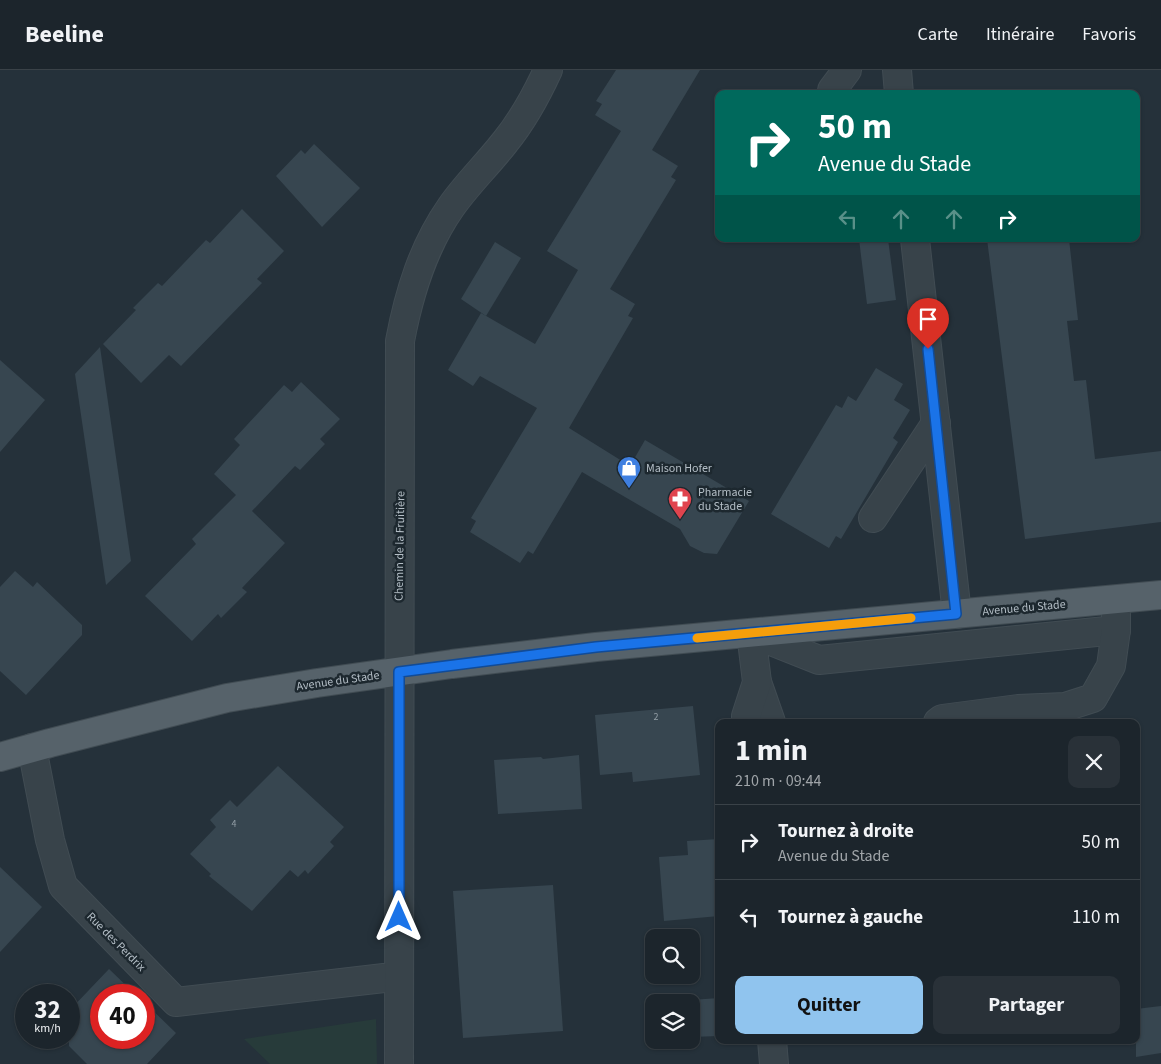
<!DOCTYPE html>
<html lang="fr">
<head>
<meta charset="utf-8">
<style>
	:root { --surface:#1c252c; --page:#293138; --text:#f1f3f6; --muted:#a0a5a9; --line:#3a4248; --accent:#90c4ee }
	body { margin:0; font-family:"Source Sans 3",sans-serif; background:var(--page); color:var(--text); height:100vh; display:flex; flex-direction:column; font-size:19px; white-space:nowrap }
	* { box-sizing:border-box; margin:0 }
	p { font-size:16px; color:var(--muted) }
	.icon { flex:none; width:28px; height:28px; fill:none; stroke:currentColor; stroke-width:2; stroke-linecap:round; stroke-linejoin:round }
	.map { position:relative; flex:1; overflow:hidden }
	.side { position:absolute; left:715px; top:649px; width:425px; height:325px; display:flex; flex-direction:column; background:var(--surface); border-radius:10px; box-shadow:0 1px 4px #0004,0 0 0 1px var(--line) }
	.side>* { flex:none }
	.guide { position:absolute; left:715px; top:20px; width:425px; height:152px; border-radius:10px; box-shadow:0 1px 4px #0004,0 0 0 1px var(--line); background:#00695c; color:#fff; overflow:hidden }
	.fabs { position:absolute; left:645px; top:859px; display:grid; gap:10px }
	.fabs a { display:grid; place-items:center; width:55px; height:55px; border-radius:10px; background:var(--surface); box-shadow:0 1px 4px #0004,0 0 0 1px var(--line); font-size:25px }
	.speed { position:absolute; left:15px; top:914px; display:flex; gap:10px; font-size:25px; font-weight:700; text-align:center }
	.speed>* { display:grid; place-content:center; width:65px; height:65px; border-radius:50%; background:var(--surface); box-shadow:0 1px 4px #0004,0 0 0 1px var(--line); line-height:1 }
	.speed small { font-size:12px; font-weight:400 }
	.speed .limit { border:8px solid #d22; background:#fff; color:#111 }
	.pin { position:absolute; display:grid; place-items:center; width:42px; height:42px; color:#fff; margin:-51px -21px; border-radius:50% 50% 50% 0; rotate:-45deg; box-shadow:0 0 5px #0007 }
	.pin .icon { rotate:45deg }
	.me { position:absolute; width:55px; margin:-28px; rotate:0deg; stroke-linejoin:round; filter:drop-shadow(0 0 4px #0008) }
	.turn { display:flex; align-items:center; gap:18px; height:105px; padding:0 20px; font-size:22px }
	.turn .icon { width:65px; height:65px; stroke-width:2.5 }
	.turn b { display:block; font-size:35px; line-height:42px }
	.lanes { display:flex; align-items:center; height:48px; padding:0 20px; background:#0003; justify-content:center; gap:25px; direction:ltr }
	.lanes .off { opacity:.35 }
	.round { display:grid; place-items:center; flex:none; width:52px; height:52px; border-radius:10px; background:var(--page) }
	.summary { display:flex; align-items:center; justify-content:space-between; height:85px; padding:0 20px }
	h1 { font-size:30px; font-weight:700; line-height:38px }
	.primary-button { display:flex; gap:10px; margin-top:auto; padding:10px 20px }
	.primary-button a { flex:1; height:58px; border-radius:10px; background:var(--accent); color:#111; font-size:20px; font-weight:700; line-height:58px; text-align:center }
	.primary-button a+a { background:var(--page); color:var(--text) }
	ul { padding:0; list-style:none }
	li { display:flex; align-items:center; gap:15px; height:75px; padding:0 20px; border-top:1px solid var(--line) }
	li div { flex:1 }
	li b { display:block; font-size:19px }
	li em { font-style:normal }
	header { display:flex; align-items:center; gap:30px; box-sizing:border-box; height:70px; padding:0 25px; background:var(--surface); border-bottom:1px solid var(--line) }
	header strong { font-size:24px }
	nav { display:flex; gap:28px; margin-inline-start:auto; font-size:18px }
	.map>svg:first-child { display:block }
	.green { fill:#273b3a }
	.building { fill:#374650 }
	.lines { fill:none; stroke-linecap:round; stroke-linejoin:round }
	.minor-casing { stroke:#414c53; stroke-width:30 }
	.major-casing { stroke:#414c53; stroke-width:30 }
	.minor { stroke:#38434a; stroke-width:28 }
	.major { stroke:#56626a; stroke-width:28 }
	.route-casing { stroke:#114b97; stroke-width:12 }
	.route { stroke:#1a73e8; stroke-width:9 }
	.slow { stroke:#f59e0b; stroke-width:9 }
	.labels { text-anchor:middle; dominant-baseline:central; stroke-width:5; stroke-linejoin:round; paint-order:stroke }
	.number-label { font-size:10px; fill:#939ea6 }
	.poi-label { font-size:12px; fill:#b4bec6; stroke:#1d282f; text-anchor:start }
	.street-label { font-size:12px; fill:#b4bec6; stroke:#1d282f }
</style>
</head>
<body>
<header>
<strong>Beeline</strong>
<nav><a>Carte</a><a>Itinéraire</a><a>Favoris</a></nav>
</header>
<div class="map">
<svg width="1161" height="994" viewBox="0 0 1161 994">
	<rect width="100%" height="100%" fill="#25313a"/>
	<path class="green" d="M 376,949 L 377,994 L 270,994 L 244,969 Z"/>
	<g class="building">
		<path d="M 616,0 L 700,0 L 652,80 L 678,96 L 671,107 L 676,110 L 610,219 L 635,234 L 628,246 L 633,248 L 569,358 L 630,396 L 645,370 L 749,431 L 717,484 L 704,483 L 690,476 L 680,459 L 582,402 L 533,484 L 528,481 L 520,493 L 470,462 L 476,451 L 471,448 L 537,338 L 480,306 L 473,316 L 448,300 L 481,243 L 535,274 L 578,200 L 547,181 L 621,61 L 595,45 L 602,34 L 596,31 Z"/>
		<path d="M 314,74 L 360,118 L 322,157 L 276,106 L 301,80 L 305,84 Z"/>
		<path d="M 242,139 L 284,181 L 257,209 L 262,213 L 181,296 L 169,285 L 141,313 L 103,274 L 136,240 L 133,238 L 158,213 L 162,216 L 206,170 L 210,173 Z"/>
		<path d="M 859,169 L 888,169 L 896,230 L 867,234 Z"/>
		<path d="M 987,169 L 1069,169 L 1078,250 L 1067,251 L 1074,311 L 1086,310 L 1095,389 L 1161,381 L 1161,452 L 1025,469 Z"/>
		<path d="M 495,172 L 521,188 L 486,246 L 461,229 Z"/>
		<path d="M 100,277 L 131,491 L 106,515 L 75,304 Z"/>
		<path d="M 0,290 L 45,330 L 0,382 Z"/>
		<path d="M 876,298 L 903,314 L 894,330 L 910,340 L 893,368 L 898,372 L 841,469 L 836,466 L 829,478 L 771,444 L 836,335 L 842,338 L 848,326 L 856,331 Z"/>
		<path d="M 301,312 L 340,349 L 320,369 L 325,374 L 300,400 L 295,396 L 252,441 L 285,473 L 242,518 L 247,522 L 221,548 L 218,544 L 192,571 L 145,526 L 196,474 L 192,469 L 236,425 L 214,404 L 240,375 L 234,369 L 284,315 L 292,322 Z"/>
		<path d="M 15,501 L 33,517 L 37,512 L 82,555 L 82,565 L 26,625 L 0,601 L 0,517 Z"/>
		<path d="M 693,636 L 700,705 L 633,712 L 632,702 L 600,705 L 595,645 Z"/>
		<path d="M 579,685 L 582,739 L 498,744 L 494,690 L 541,687 L 543,689 Z"/>
		<path d="M 278,696 L 344,757 L 330,772 L 334,776 L 308,804 L 305,800 L 298,807 L 290,800 L 252,841 L 209,806 L 211,804 L 190,784 L 216,757 L 210,750 L 230,730 L 237,737 Z"/>
		<path d="M 719,769 L 719,846 L 664,851 L 659,787 L 688,785 L 687,771 Z"/>
		<path d="M 0,797 L 42,837 L 0,882 Z"/>
		<path d="M 553,815 L 563,961 L 463,968 L 453,821 Z"/>
		<path d="M 109,899 L 136,925 L 101,925 L 101,968 L 144,968 L 144,932 L 176,963 L 147,994 L 87,994 L 69,976 L 69,941 Z"/>
		<path d="M 719,928 L 719,966 L 691,967 L 691,930 Z"/>
		<path d="M 1161,936 L 1161,983 L 1136,987 L 1136,939 Z"/>
	</g>
	<g class="lines">
		<g class="minor-casing">
			<g id="minor">
				<path d="M 897,0 L 899,24"/>
				<path d="M 832,20 L 847,0"/>
				<path d="M 915,169 L 957,544"/>
				<path d="M 873,448 L 936,353"/>
				<path d="M 757,612 L 771,652"/>
				<path d="M 746,652 L 746,646 L 757,612 L 751,563 L 819,590 L 1116,560"/>
				<path d="M 938,652 L 942,649 L 1018,639 L 1065,637 L 1093,628 L 1111,596 L 1116,560 L 1116,544"/>
				<path d="M 32,678 L 50,770 L 63,816 L 176,932 L 384,908 L 399,907"/>
				<path d="M 772,970 L 774,994"/>
				<path d="M 399,994 L 400,271 C 409,223 423,177 451,137 C 467,114 488,94 505,72 C 523,50 536,26 548,0"/>
			</g>
		</g>
		<g class="major-casing">
			<path id="major" d="M 0,687 L 50,673 L 227,628 L 317,613 L 452,594 L 596,577 L 1161,525"/>
		</g>
		<use href="#minor" class="minor"/>
		<use href="#major" class="major"/>
	</g>
	<g class="lines">
		<g class="route-casing">
			<path id="route" d="M 399,847 L 399,602 L 596,577 L 956,544 L 928,279"/>
		</g>
		<use href="#route" class="route"/>
		<path class="slow" d="M 697,568 L 911,548"/>
	</g>
	<defs>
		<g id="shop-pin" transform="scale(1.25)"><path d="M0 17L-7.5 6A9.5 9.5 0 1 1 7.5 6Z" fill="#3f7fe0" stroke="#1d282f"/><path d="M-5-2.5h2.3a2.7 3.5 0 0 1 5.4 0H5L5.5 6h-11ZM-1.5-2.5h3a1.5 2.3 0 0 0-3 0Z" fill="#fff"/></g>
		<g id="pharmacy-pin" transform="scale(1.25)"><path d="M0 17L-7.5 6A9.5 9.5 0 1 1 7.5 6Z" fill="#e0444e" stroke="#1d282f"/><path d="M-2-6h4v4h4v4h-4v4h-4v-4h-4v-4h4Z" fill="#fff"/></g>
	</defs>
	<g fill-rule="evenodd">
		<use href="#shop-pin" x="629" y="398"/>
		<use href="#pharmacy-pin" x="680" y="429"/>
	</g>
	<g class="labels">
		<g class="number-label">
			<text x="656" y="647">2</text>
			<text x="234" y="754">4</text>
		</g>
		<g class="poi-label">
			<text x="646" y="398">Maison Hofer</text>
			<text x="698" y="422">Pharmacie<tspan x="698" dy="14">du Stade</tspan></text>
		</g>
		<g class="street-label">
			<text transform="translate(400 476) rotate(-89)">Chemin de la Fruitière</text>
			<text transform="translate(1024 538) rotate(-5)">Avenue du Stade</text>
			<text transform="translate(338 611) rotate(-8)">Avenue du Stade</text>
			<text transform="translate(116 872) rotate(45)">Rue des Perdrix</text>
		</g>
	</g>
</svg>
<div class="fabs">
<a><svg class="icon" aria-label="search" viewBox="0 0 24 24"><circle cx="10" cy="10" r="6"/><path d="M15 15l6 6"/></svg></a>
<a><svg class="icon" aria-label="layers" viewBox="0 0 24 24"><path d="M12 4l9 5-9 5-9-5zM3 14l9 5 9-5"/></svg></a>
</div>
<div class="speed"><div>32<small>km/h</small></div><div class="limit">40</div></div>
<div class="pin" style="left:928px;top:279px;background:#d93025"><svg class="icon" aria-label="arrive" viewBox="0 0 24 24"><path d="M6 21V4h12l-3 4 3 4H6"/></svg></div>
<svg class="me" style="left:399px;top:847px" viewBox="-20 -20 40 40"><path d="M0-17L14 15 0 8-14 15z" fill="#1a73e8" stroke="#fff" stroke-width="4"/></svg>
<div class="guide">
<div class="turn"><svg class="icon" aria-label="right" viewBox="0 0 24 24"><path d="M7 20v-9h11M14 6l5 5-5 5"/></svg><div><b>50 m</b>Avenue du Stade</div></div>
<div class="lanes"><svg class="icon off" aria-label="left" viewBox="0 0 24 24"><path d="M17 20v-9H6M10 6l-5 5 5 5"/></svg><svg class="icon off" aria-label="ahead" viewBox="0 0 24 24"><path d="M12 20V5M6 11l6-6 6 6"/></svg><svg class="icon off" aria-label="ahead" viewBox="0 0 24 24"><path d="M12 20V5M6 11l6-6 6 6"/></svg><svg class="icon" aria-label="right" viewBox="0 0 24 24"><path d="M7 20v-9h11M14 6l5 5-5 5"/></svg></div>
</div>
<section class="side">
<div class="summary"><div><h1>1 min</h1><p>210 m · 09:44</p></div><a class="round"><svg class="icon" aria-label="close" viewBox="0 0 24 24"><path d="M6 6l12 12M18 6L6 18"/></svg></a></div>
<ul>
<li><svg class="icon" aria-label="right" viewBox="0 0 24 24"><path d="M7 20v-9h11M14 6l5 5-5 5"/></svg><div><b>Tournez à droite</b><p>Avenue du Stade</p></div><em>50 m</em></li>
<li><svg class="icon" aria-label="left" viewBox="0 0 24 24"><path d="M17 20v-9H6M10 6l-5 5 5 5"/></svg><div><b>Tournez à gauche</b></div><em>110 m</em></li>
</ul>
<div class="primary-button"><a>Quitter</a><a>Partager</a></div>
</section>
</div>
</body>
</html>
